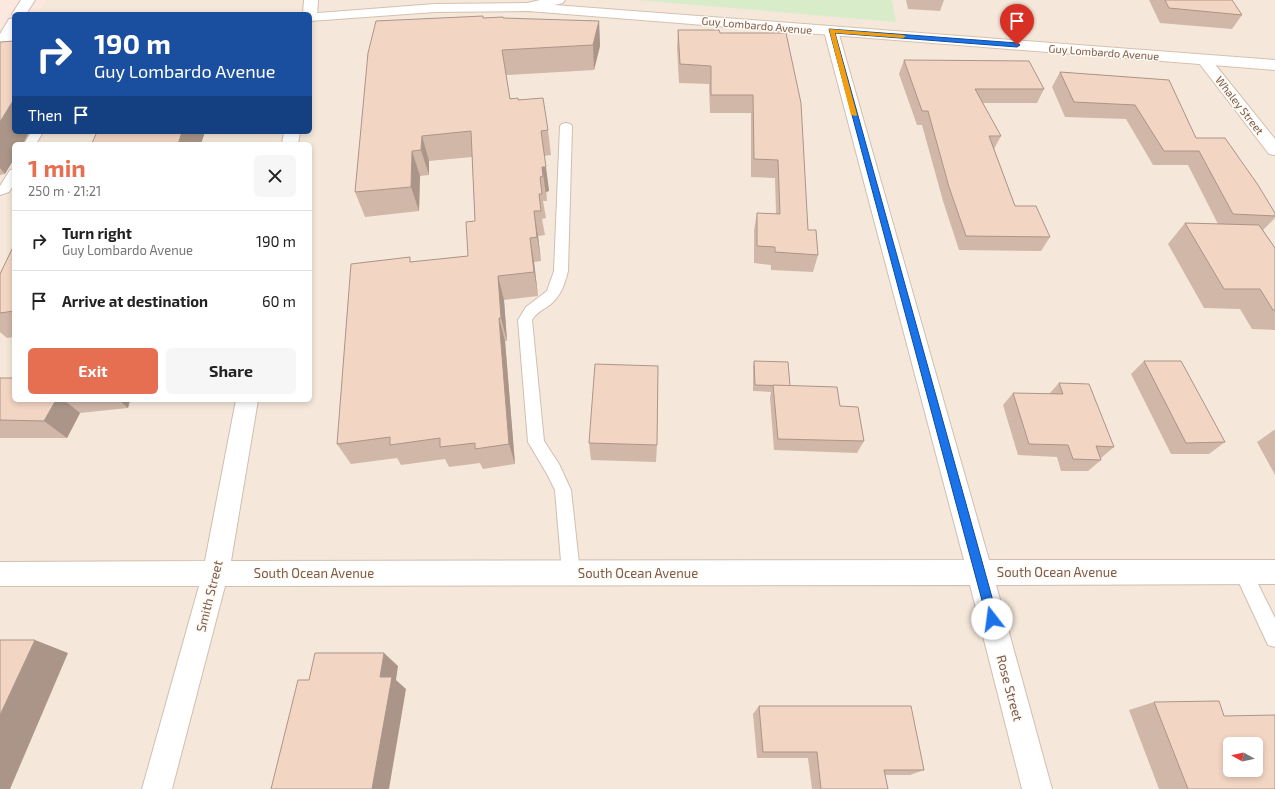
<!DOCTYPE html>
<html lang="en">
<head>
<meta charset="utf-8">
<style>
	:root { --surface:#fff; --page:#f6f6f6; --text:#222; --muted:#767676; --line:#e0e0e0; --accent:#e76f51 }
	body { margin:0; font-family:"Exo 2",sans-serif; background:var(--page); color:var(--text); height:100vh; display:flex; flex-direction:column; font-size:15px; white-space:nowrap }
	* { box-sizing:border-box; margin:0 }
	p { font-size:13px; color:var(--muted) }
	.icon { flex:none; width:22px; height:22px; fill:none; stroke:currentColor; stroke-width:2; stroke-linecap:round; stroke-linejoin:round }
	.map { position:relative; flex:1; overflow:hidden }
	.panel { position:absolute; left:12px; top:142px; width:300px; height:260px; display:flex; flex-direction:column; background:var(--surface); border-radius:6px; box-shadow:0 2px 6px #0003 }
	.panel>* { flex:none }
	.banner { position:absolute; left:12px; top:12px; width:300px; height:122px; border-radius:6px; box-shadow:0 2px 6px #0003; background:#1a4fa0; color:#fff; overflow:hidden }
	.needle { width:26px; rotate:278deg }
	.tools { position:absolute; left:1223px; top:737px; display:grid; gap:8px }
	.tools a { display:grid; place-items:center; width:40px; height:40px; border-radius:6px; background:var(--surface); box-shadow:0 2px 6px #0003; font-size:20px }
	.pin { position:absolute; display:grid; place-items:center; width:34px; height:34px; color:#fff; margin:-41px -17px; border-radius:50% 50% 50% 0; rotate:-45deg; box-shadow:0 0 4px #0007 }
	.pin .icon { rotate:45deg }
	.me { position:absolute; width:44px; margin:-22px; rotate:345deg; stroke-linejoin:round; filter:drop-shadow(0 0 3px #0008) }
	.turn { display:flex; align-items:center; gap:14px; height:84px; padding:0 16px; font-size:18px }
	.turn .icon { width:52px; height:52px; stroke-width:2.5 }
	.turn b { display:block; font-size:28px; line-height:34px }
	.then { display:flex; align-items:center; height:38px; padding:0 16px; background:#0003; gap:8px; font-size:15px }
	.round { display:grid; place-items:center; flex:none; width:42px; height:42px; border-radius:6px; background:var(--page) }
	.summary { display:flex; align-items:center; justify-content:space-between; height:68px; padding:0 16px }
	h1 { font-size:24px; font-weight:700; line-height:30px; color:var(--accent) }
	.action { display:flex; gap:8px; margin-top:auto; padding:8px 16px }
	.action a { flex:1; height:46px; border-radius:6px; background:var(--accent); color:#fff; font-size:16px; font-weight:700; line-height:46px; text-align:center }
	.action a+a { background:var(--page); color:var(--text) }
	ul { padding:0; list-style:none }
	li { display:flex; align-items:center; gap:12px; height:60px; padding:0 16px; border-top:1px solid var(--line) }
	li div { flex:1 }
	li b { display:block; font-size:15px }
	li em { font-style:normal }
	.map>svg:first-child { display:block }
	.residential { fill:#f5e8da; fill-rule:evenodd }
	.commercial { fill:#fde8e0 }
	.green { fill:#d8ecc9 }
	.lines { fill:none; stroke-linecap:round; stroke-linejoin:round }
	.lane-casing { stroke:#d1beb0; stroke-width:2 }
	.street-casing { stroke:#d1beb0; stroke-width:2 }
	.secondary-casing { stroke:#d6c0b0; stroke-width:2 }
	.lane { fill:#fff; fill-rule:evenodd }
	.street { fill:#fff; fill-rule:evenodd }
	.secondary { fill:#fff; fill-rule:evenodd }
	.wall { fill:#d1b7a8 }
	.shaded-wall { fill:#aa9588 }
	.building { fill:#f3d5c3; stroke:#aa9588; fill-rule:evenodd }
	.route { fill:#1a73e8; stroke:#114b97 }
	.slow { fill:#f59e0b }
	.labels { text-anchor:middle; dominant-baseline:central; stroke-width:3; stroke-linejoin:round; paint-order:stroke }
	.far-street-label { font-size:11px; fill:#7a5c4d; stroke:#fffaf3 }
	.street-label { font-size:13px; fill:#7a5c4d; stroke:#fffaf3 }
</style>
</head>
<body>
<div class="map">
<svg width="1275" height="789" viewBox="0 0 1275 789">
	<rect width="100%" height="100%" fill="#fdf6ec"/>
	<path class="residential" d="M 45,0 L 1275,0 L 1275,789 L 0,789 L 0,28 L 14,27 L 14,132 L 310,132 L 310,14 L 37,14 ZM 14,144 L 310,144 L 310,400 L 14,400 ZM 1230,744 L 1256,744 L 1256,770 L 1230,770 Z"/>
	<path class="commercial" d="M 0,0 L 45,0 L 37,14 L 14,14 L 14,27 L 0,28 Z"/>
	<path class="green" d="M 635,0 L 892,0 L 896,22 Z"/>
	<g class="lines">
		<g class="lane-casing">
			<g id="lane">
				<path d="M 566,123 L 570,124 L 572,126 L 568,271 C 565,282 562,294 553,302 C 546,309 537,311 532,320 L 544,441 L 559,464 L 571,490 L 580,573 L 577,579 L 571,582 L 565,579 L 562,573 L 555,490 L 547,474 L 528,442 L 518,320 L 526,307 L 547,291 L 554,271 L 560,126 L 562,124 Z"/>
				<path d="M 31,132 L 43,132 L 36,144 L 24,144 Z"/>
				<path d="M 14,169 L 14,184 L 9,192 L 0,195 L 0,186 L 10,170 Z"/>
				<path d="M 1243,564 L 1249,566 L 1275,618 L 1275,647 L 1268,645 L 1234,572 L 1237,566 Z"/>
			</g>
		</g>
		<g class="street-casing">
			<g id="street">
				<path d="M 21,0 L 35,0 L 26,14 L 14,14 L 14,17 L 12,14 Z"/>
				<path d="M 304,0 L 318,0 L 317,16 L 315,19 L 310,20 L 310,14 L 303,14 Z"/>
				<path d="M 540,0 L 565,0 L 563,3 L 528,11 L 523,10 L 521,7 L 523,4 Z"/>
				<path d="M 14,18 L 14,34 L 9,42 L 0,42 L 0,34 L 9,19 Z"/>
				<path d="M 831,27 L 836,28 L 838,31 L 989,560 L 1275,560 L 1275,584 L 996,585 L 1052,789 L 1022,789 L 970,585 L 225,586 L 172,789 L 142,789 L 199,586 L 0,586 L 0,562 L 205,561 L 236,400 L 258,400 L 231,561 L 964,560 L 824,31 L 826,28 Z"/>
				<path d="M 1204,55 L 1209,57 L 1275,139 L 1275,155 L 1269,154 L 1199,63 L 1196,60 L 1199,57 Z"/>
				<path d="M 284,132 L 300,132 L 298,144 L 282,144 Z"/>
			</g>
		</g>
		<g class="secondary-casing">
			<g id="secondary">
				<path d="M 528,3 L 1275,60 L 1275,70 L 528,11 L 435,12 L 310,21 L 310,14 L 305,14 L 435,4 Z"/>
				<path d="M 14,34 L 14,42 L 0,43 L 0,35 Z"/>
			</g>
		</g>
		<use href="#lane" class="lane"/>
		<use href="#street" class="street"/>
		<use href="#secondary" class="secondary"/>
	</g>
	<g class="wall">
		<path d="M 906,0 L 944,0 L 940,11 L 908,9 Z"/>
		<path d="M 1149,0 L 1232,0 L 1242,15 L 1232,29 L 1160,23 Z"/>
		<path d="M 483,18 L 599,21 L 600,46 L 594,70 L 506,75 L 510,98 L 518,100 L 548,130 L 551,155 L 544,156 L 549,191 L 546,192 L 547,201 L 543,201 L 546,218 L 542,219 L 545,235 L 538,236 L 541,261 L 534,262 L 538,296 L 504,300 L 507,341 L 505,341 L 515,464 L 483,469 L 480,463 L 449,467 L 445,459 L 401,465 L 397,458 L 351,464 L 337,444 L 412,262 L 468,256 L 475,221 L 472,157 L 429,161 L 429,175 L 420,176 L 419,211 L 365,217 L 355,192 Z"/>
		<path d="M 678,30 L 720,33 L 786,33 L 808,230 L 818,255 L 813,272 L 771,270 L 771,265 L 754,263 L 754,230 L 757,213 L 776,214 L 775,178 L 751,177 L 751,113 L 710,113 L 709,84 L 679,83 L 677,48 Z"/>
		<path d="M 0,42 L 14,132 L 29,132 L 23,144 L 14,144 L 5,174 L 0,175 Z"/>
		<path d="M 904,60 L 1044,89 L 1037,103 L 983,103 L 1001,136 L 994,149 L 1015,206 L 1050,237 L 1041,251 L 959,250 L 943,201 L 922,125 L 917,125 L 899,74 Z"/>
		<path d="M 1060,72 L 1169,80 L 1196,138 L 1275,213 L 1275,218 L 1263,230 L 1275,248 L 1275,330 L 1252,329 L 1240,309 L 1204,308 L 1168,244 L 1185,223 L 1218,224 L 1188,165 L 1153,165 L 1126,119 L 1065,117 L 1052,87 Z"/>
		<path d="M 14,245 L 14,337 L 7,338 L 0,332 L 0,274 Z"/>
		<path d="M 754,361 L 790,386 L 840,406 L 864,441 L 857,453 L 774,450 L 770,398 L 771,392 L 753,391 L 753,367 Z"/>
		<path d="M 1144,361 L 1225,442 L 1209,454 L 1171,454 L 1131,374 Z"/>
		<path d="M 0,378 L 14,400 L 130,400 L 128,408 L 80,413 L 67,438 L 0,438 Z"/>
		<path d="M 1059,383 L 1114,447 L 1101,458 L 1101,460 L 1088,471 L 1061,471 L 1057,457 L 1018,455 L 1003,405 L 1013,393 L 1049,394 Z"/>
		<path d="M 1274,430 L 1275,430 L 1275,475 L 1257,442 Z"/>
		<path d="M 589,443 L 657,445 L 656,462 L 591,460 Z"/>
		<path d="M 1154,702 L 1275,789 L 1159,789 L 1129,710 Z"/>
		<path d="M 759,706 L 924,770 L 910,775 L 885,775 L 888,789 L 812,789 L 808,758 L 757,758 L 753,714 Z"/>
	</g>
	<g class="shaded-wall">
		<path d="M 599,21 L 600,46 L 594,70 L 593,45 Z"/>
		<path d="M 14,99 L 14,132 L 29,132 L 23,144 L 14,144 L 14,159 L 5,174 L 0,168 L 0,122 Z"/>
		<path d="M 182,132 L 205,132 L 201,144 L 178,144 Z"/>
		<path d="M 422,136 L 429,161 L 429,175 L 421,150 Z"/>
		<path d="M 412,151 L 420,176 L 419,211 L 411,187 Z"/>
		<path d="M 542,167 L 546,167 L 549,191 L 546,192 L 547,201 Z"/>
		<path d="M 534,211 L 538,236 L 541,261 L 537,237 Z"/>
		<path d="M 530,238 L 534,262 L 538,296 L 534,272 Z"/>
		<path d="M 498,276 L 504,300 L 507,341 L 501,318 Z"/>
		<path d="M 499,318 L 505,341 L 515,464 L 509,444 Z"/>
		<path d="M 56,400 L 64,400 L 80,413 L 67,438 L 44,421 Z"/>
		<path d="M 119,400 L 130,400 L 128,408 Z"/>
		<path d="M 35,640 L 68,653 L 10,789 L 0,789 L 0,715 Z"/>
		<path d="M 384,653 L 398,666 L 396,680 L 406,689 L 389,789 L 372,789 L 380,677 Z"/>
	</g>
	<g class="building">
		<path d="M 1165,0 L 1232,0 L 1242,15 L 1169,8 Z"/>
		<path d="M 483,16 L 483,18 L 503,17 L 503,18 L 599,21 L 593,45 L 502,50 L 510,99 L 518,98 L 518,100 L 543,98 L 548,130 L 541,131 L 546,167 L 542,167 L 543,176 L 540,177 L 542,194 L 539,194 L 541,211 L 534,211 L 537,237 L 530,238 L 534,272 L 498,276 L 501,318 L 499,318 L 509,444 L 475,449 L 475,443 L 440,447 L 440,438 L 390,445 L 390,437 L 337,444 L 351,264 L 410,257 L 410,262 L 468,256 L 466,222 L 475,221 L 471,131 L 422,136 L 421,150 L 412,151 L 411,187 L 355,192 L 368,53 L 376,21 Z"/>
		<path d="M 678,30 L 719,30 L 720,33 L 786,33 L 801,103 L 808,230 L 816,230 L 818,255 L 775,252 L 775,247 L 757,246 L 757,213 L 780,214 L 778,160 L 754,159 L 753,95 L 711,95 L 711,66 L 680,64 Z"/>
		<path d="M 14,41 L 14,99 L 0,122 L 0,42 Z"/>
		<path d="M 904,60 L 1029,61 L 1044,89 L 975,89 L 1001,136 L 989,136 L 1015,206 L 1036,206 L 1050,237 L 966,236 L 949,187 L 928,111 L 922,111 Z"/>
		<path d="M 1060,72 L 1169,80 L 1196,138 L 1225,138 L 1258,185 L 1275,213 L 1275,216 L 1233,214 L 1199,151 L 1164,151 L 1135,105 L 1074,102 Z"/>
		<path d="M 97,132 L 182,132 L 178,144 L 83,144 L 92,143 Z"/>
		<path d="M 1185,223 L 1259,225 L 1275,248 L 1275,310 L 1273,310 L 1260,289 L 1224,289 Z"/>
		<path d="M 14,245 L 14,311 L 0,313 L 0,274 Z"/>
		<path d="M 754,361 L 788,362 L 790,386 L 755,385 Z"/>
		<path d="M 1144,361 L 1181,361 L 1225,442 L 1186,443 Z"/>
		<path d="M 595,364 L 658,366 L 657,445 L 589,443 Z"/>
		<path d="M 0,378 L 14,378 L 14,400 L 56,400 L 44,421 L 0,420 Z"/>
		<path d="M 1059,383 L 1089,384 L 1114,447 L 1096,446 L 1101,460 L 1073,459 L 1068,445 L 1029,444 L 1013,393 L 1063,394 Z"/>
		<path d="M 773,385 L 837,387 L 840,406 L 858,407 L 864,441 L 778,439 Z"/>
		<path d="M 0,640 L 35,640 L 0,715 Z"/>
		<path d="M 315,653 L 384,653 L 380,677 L 392,677 L 372,789 L 271,789 L 298,680 L 309,680 Z"/>
		<path d="M 1219,701 L 1224,716 L 1275,715 L 1275,789 L 1188,789 L 1154,702 ZM 1230,744 L 1256,744 L 1256,770 L 1230,770 Z"/>
		<path d="M 759,706 L 911,706 L 924,770 L 884,770 L 888,789 L 821,789 L 817,752 L 763,752 Z"/>
	</g>
	<path class="route" d="M 829,29 L 1017,43 L 1020,45 L 1017,47 L 835,33 L 998,619 L 996,623 L 992,624 L 988,623 L 987,619 Z"/>
	<path class="slow" d="M 829,29 L 903,35 L 906,36 L 903,38 L 835,33 L 857,115 L 856,116 L 851,115 Z"/>
	<g class="labels">
		<g class="far-street-label">
			<text transform="translate(757 25) rotate(5)">Guy Lombardo Avenue</text>
			<text transform="translate(1104 52) rotate(4)">Guy Lombardo Avenue</text>
			<text transform="translate(1240 105) rotate(52)">Whaley Street</text>
		</g>
		<g class="street-label">
			<text x="1057" y="572">South Ocean Avenue</text>
			<text x="314" y="573">South Ocean Avenue</text>
			<text x="638" y="573">South Ocean Avenue</text>
			<text transform="translate(209 596) rotate(-76)">Smith Street</text>
			<text transform="translate(1010 688) rotate(75)">Rose Street</text>
		</g>
	</g>
</svg>
<div class="tools">
<a><svg class="needle" viewBox="-14 -14 28 28"><path d="M0-13l5 13h-10z" fill="#e53935"/><path d="M0 13l5-13h-10z" fill="#767676"/></svg></a>
</div>
<div class="pin" style="left:1017px;top:45px;background:#d93025"><svg class="icon" aria-label="arrive" viewBox="0 0 24 24"><path d="M6 21V4h12l-3 4 3 4H6"/></svg></div>
<svg class="me" style="left:992px;top:619px" viewBox="-20 -20 40 40"><circle r="19" fill="#fff"/><path d="M0-13L10 11 0 6-10 11z" fill="#1a73e8"/></svg>
<div class="banner">
<div class="turn"><svg class="icon" aria-label="right" viewBox="0 0 24 24"><path d="M7 20v-9h11M14 6l5 5-5 5"/></svg><div><b>190 m</b>Guy Lombardo Avenue</div></div>
<div class="then">Then<svg class="icon" aria-label="arrive" viewBox="0 0 24 24"><path d="M6 21V4h12l-3 4 3 4H6"/></svg></div>
</div>
<section class="panel">
<div class="summary"><div><h1>1 min</h1><p>250 m · 21:21</p></div><a class="round"><svg class="icon" aria-label="close" viewBox="0 0 24 24"><path d="M6 6l12 12M18 6L6 18"/></svg></a></div>
<ul>
<li><svg class="icon" aria-label="right" viewBox="0 0 24 24"><path d="M7 20v-9h11M14 6l5 5-5 5"/></svg><div><b>Turn right</b><p>Guy Lombardo Avenue</p></div><em>190 m</em></li>
<li><svg class="icon" aria-label="arrive" viewBox="0 0 24 24"><path d="M6 21V4h12l-3 4 3 4H6"/></svg><div><b>Arrive at destination</b></div><em>60 m</em></li>
</ul>
<div class="action"><a>Exit</a><a>Share</a></div>
</section>
</div>
</body>
</html>
